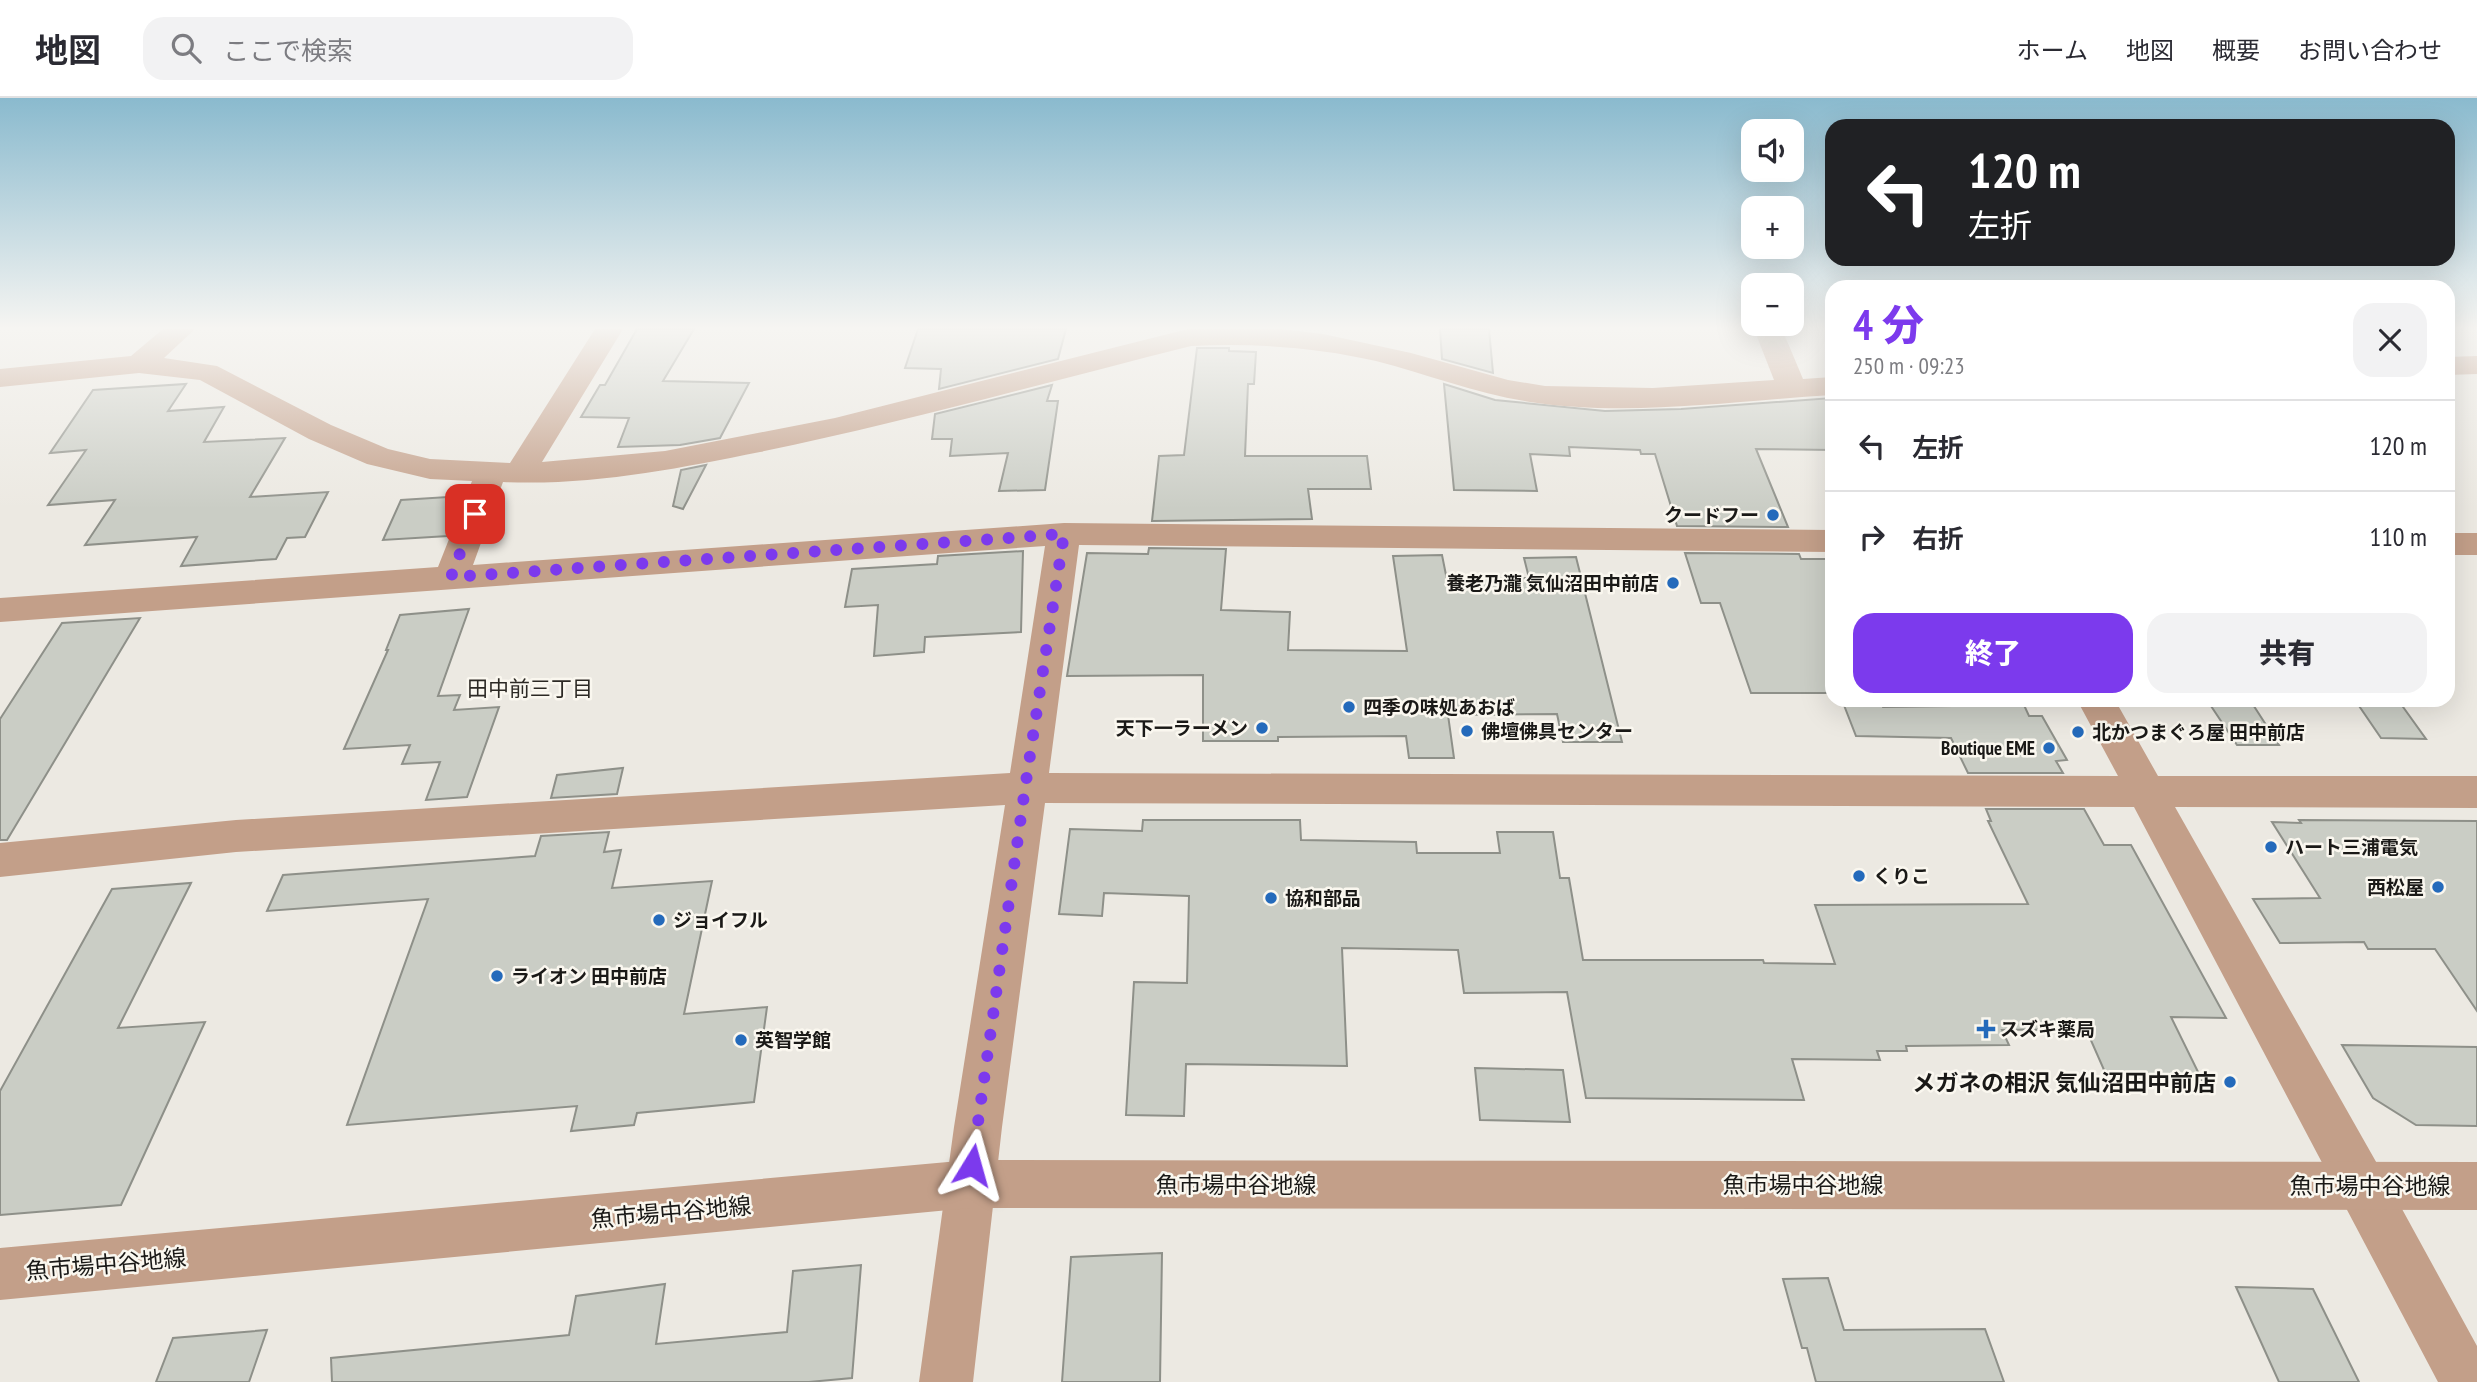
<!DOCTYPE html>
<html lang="ja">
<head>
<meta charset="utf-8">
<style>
	:root { --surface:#fff; --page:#f2f2f3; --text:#2b2b33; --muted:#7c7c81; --line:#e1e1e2; --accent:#7c3aed }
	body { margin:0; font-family:"PT Sans Narrow","Noto Sans JP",sans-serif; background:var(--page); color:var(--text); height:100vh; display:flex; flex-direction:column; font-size:26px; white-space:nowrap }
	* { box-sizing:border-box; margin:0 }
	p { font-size:23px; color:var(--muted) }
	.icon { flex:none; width:38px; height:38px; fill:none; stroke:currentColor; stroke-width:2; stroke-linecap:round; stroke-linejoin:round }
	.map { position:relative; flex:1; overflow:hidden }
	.details { position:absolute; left:1825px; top:182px; width:630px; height:427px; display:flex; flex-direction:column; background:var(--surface); border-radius:21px; box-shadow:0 7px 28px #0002 }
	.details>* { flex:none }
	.guide { position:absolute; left:1825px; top:21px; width:630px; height:147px; border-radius:21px; box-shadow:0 7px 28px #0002; background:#202124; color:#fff; overflow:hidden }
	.controls { position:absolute; left:1741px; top:21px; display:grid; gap:14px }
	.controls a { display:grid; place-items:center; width:63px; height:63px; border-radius:14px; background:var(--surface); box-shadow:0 7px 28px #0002; font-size:35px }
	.pin { position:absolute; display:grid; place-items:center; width:60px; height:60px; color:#fff; margin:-30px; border-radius:14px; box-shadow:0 4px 10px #0006 }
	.me { position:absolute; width:77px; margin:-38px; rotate:8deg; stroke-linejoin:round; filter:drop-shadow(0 0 5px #0008) }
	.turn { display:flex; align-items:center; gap:24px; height:147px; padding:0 28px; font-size:32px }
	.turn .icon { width:91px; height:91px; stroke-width:2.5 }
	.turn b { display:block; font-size:49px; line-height:60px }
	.round { display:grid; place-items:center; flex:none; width:74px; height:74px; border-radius:21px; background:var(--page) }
	.summary { display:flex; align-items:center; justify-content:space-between; height:119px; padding:0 28px }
	h1 { font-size:42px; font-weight:800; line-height:52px; color:var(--accent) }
	.cta { display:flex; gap:14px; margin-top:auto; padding:14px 28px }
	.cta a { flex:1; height:80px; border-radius:21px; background:var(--accent); color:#fff; font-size:28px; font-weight:800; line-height:80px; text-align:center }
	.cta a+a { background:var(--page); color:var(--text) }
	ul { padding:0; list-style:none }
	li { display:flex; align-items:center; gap:21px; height:91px; padding:0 28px; border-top:2px solid var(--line) }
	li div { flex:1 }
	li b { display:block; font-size:26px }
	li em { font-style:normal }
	header { display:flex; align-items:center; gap:42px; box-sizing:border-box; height:98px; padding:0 35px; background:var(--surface); border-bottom:2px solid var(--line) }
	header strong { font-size:33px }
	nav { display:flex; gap:38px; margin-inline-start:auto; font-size:24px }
	.search { width:490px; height:63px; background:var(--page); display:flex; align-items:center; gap:18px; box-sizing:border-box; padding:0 24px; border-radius:21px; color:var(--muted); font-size:26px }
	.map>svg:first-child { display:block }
	.building { fill:#cacdc5; stroke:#8e9089; stroke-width:2 }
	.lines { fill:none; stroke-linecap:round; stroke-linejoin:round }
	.minor { fill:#c39f89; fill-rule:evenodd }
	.tertiary { fill:#c39f89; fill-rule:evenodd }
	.route { stroke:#7c3aed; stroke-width:12; stroke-dasharray:0 21.6 }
	.poi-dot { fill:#246abb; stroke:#faf7ef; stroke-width:2.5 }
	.labels { text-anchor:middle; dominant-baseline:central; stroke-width:5; stroke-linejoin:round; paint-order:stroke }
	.poi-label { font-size:19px; font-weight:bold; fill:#1a1917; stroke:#faf7ef; text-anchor:start }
	.neighbourhood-label { font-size:21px; fill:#2c2924; stroke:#faf7ef }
	.near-poi-label { font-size:23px; font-weight:bold; fill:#1a1917; stroke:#faf7ef; text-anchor:end }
	.near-street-label { font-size:23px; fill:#1a1917; stroke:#faf7ef }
</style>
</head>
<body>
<header>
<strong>地図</strong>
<div class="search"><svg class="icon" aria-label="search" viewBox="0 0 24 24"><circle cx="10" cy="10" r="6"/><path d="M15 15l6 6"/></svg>ここで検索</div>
<nav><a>ホーム</a><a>地図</a><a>概要</a><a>お問い合わせ</a></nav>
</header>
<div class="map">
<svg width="2477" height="1284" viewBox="0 0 2477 1284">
	<rect width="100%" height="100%" fill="#ece9e2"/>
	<g class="building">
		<path d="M 637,231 L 694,231 L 663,283 L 749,285 L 720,340 L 680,347 L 618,349 L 629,320 L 581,319 L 600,287 L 605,287 Z"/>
		<path d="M 918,231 L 1066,231 L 1058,261 L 939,291 L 941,271 L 905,270 Z"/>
		<path d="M 1440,231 L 1489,231 L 1493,275 L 1442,261 Z"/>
		<path d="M 1197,250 L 1229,250 L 1229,253 L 1256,254 L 1254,286 L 1248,286 L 1245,358 L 1367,358 L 1371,391 L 1308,391 L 1312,421 L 1152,423 L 1159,358 L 1184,357 Z"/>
		<path d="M 186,286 L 168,313 L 224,309 L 204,344 L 285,340 L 250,399 L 328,394 L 305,439 L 287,440 L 276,461 L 181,468 L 197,439 L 85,447 L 115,402 L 48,407 L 86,352 L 50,355 L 93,292 Z"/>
		<path d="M 1444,286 L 1495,302 L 1605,313 L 1681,311 L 1832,300 L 1832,352 L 1756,351 L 1788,429 L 1677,428 L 1655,356 L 1641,356 L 1640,352 L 1569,349 L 1570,358 L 1530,356 L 1537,393 L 1454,392 Z"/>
		<path d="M 1052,287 L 1047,303 L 1058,303 L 1045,392 L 999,393 L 1008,355 L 950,358 L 952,341 L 932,341 L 935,316 Z"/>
		<path d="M 706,367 L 683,411 L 673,408 L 681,372 Z"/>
		<path d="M 463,398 L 448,438 L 383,442 L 401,402 Z"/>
		<path d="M 1149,450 L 1226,451 L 1221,512 L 1290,514 L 1288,552 L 1407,553 L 1393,458 L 1442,457 L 1447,482 L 1529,480 L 1524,460 L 1576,459 L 1622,644 L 1563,644 L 1557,616 L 1448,617 L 1454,660 L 1409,660 L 1406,638 L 1278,639 L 1278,643 L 1203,643 L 1203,577 L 1067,578 L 1087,455 L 1148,456 Z"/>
		<path d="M 1023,453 L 1021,534 L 925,539 L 924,554 L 874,558 L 878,507 L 845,509 L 852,471 L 937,466 L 938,458 Z"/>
		<path d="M 1685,455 L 1799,456 L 1801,461 L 1832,461 L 1832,595 L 1751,595 L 1720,505 L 1701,505 Z"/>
		<path d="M 469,511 L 438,598 L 460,597 L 454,612 L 499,609 L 467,699 L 426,702 L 440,664 L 402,666 L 410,647 L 344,651 L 388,552 L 386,552 L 400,517 Z"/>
		<path d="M 140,520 L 7,742 L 0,742 L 0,621 L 62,525 Z"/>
		<path d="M 1842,602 L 1880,602 L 1883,609 L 2024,607 L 2029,618 L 2042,618 L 2067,662 L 2056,663 L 2063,675 L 1968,675 L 1951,640 L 1856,638 Z"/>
		<path d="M 2207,602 L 2250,602 L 2279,647 L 2237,647 Z"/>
		<path d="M 2355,602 L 2398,602 L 2426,641 L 2381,640 Z"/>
		<path d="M 623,670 L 617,696 L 551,700 L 557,677 Z"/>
		<path d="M 1986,711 L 2084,711 L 2104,747 L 2131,747 L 2226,920 L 2171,919 L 2202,982 L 2108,981 L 2086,931 L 2002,932 L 2009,947 L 1906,948 L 1907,953 L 1877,953 L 1880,962 L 1792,961 L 1804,1002 L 1586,1000 L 1567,894 L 1464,895 L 1458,852 L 1342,850 L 1347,968 L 1186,966 L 1184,1018 L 1126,1017 L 1134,884 L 1187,885 L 1189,798 L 1104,795 L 1102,818 L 1059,816 L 1070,731 L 1142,733 L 1143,722 L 1300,722 L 1301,742 L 1416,744 L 1417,755 L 1500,755 L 1497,734 L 1553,734 L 1560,780 L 1569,780 L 1583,862 L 1763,862 L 1764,865 L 1835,866 L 1815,807 L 2028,806 L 1988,723 L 1991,723 Z"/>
		<path d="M 2299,722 L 2477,723 L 2477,913 L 2435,851 L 2368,851 L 2364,844 L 2280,845 L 2253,801 L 2320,800 L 2272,724 L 2301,725 Z"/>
		<path d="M 609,734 L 604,754 L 621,752 L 612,790 L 712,783 L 684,916 L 767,909 L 754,1004 L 637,1015 L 634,1027 L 571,1033 L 577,1008 L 347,1027 L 428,801 L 267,813 L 283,777 L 535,758 L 541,738 Z"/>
		<path d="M 191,785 L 118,930 L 205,924 L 121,1107 L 0,1117 L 0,993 L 112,791 Z"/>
		<path d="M 2342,947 L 2477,949 L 2477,1028 L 2416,1027 L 2373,1000 Z"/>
		<path d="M 1475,970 L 1563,972 L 1570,1024 L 1480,1022 Z"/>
		<path d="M 1162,1155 L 1160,1284 L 1062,1284 L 1071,1159 Z"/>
		<path d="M 861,1167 L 852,1280 L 809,1284 L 332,1284 L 331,1260 L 569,1237 L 576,1198 L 665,1186 L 656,1246 L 787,1234 L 793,1173 Z"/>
		<path d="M 1828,1180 L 1844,1232 L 1985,1231 L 2004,1284 L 1816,1284 L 1807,1250 L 1802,1250 L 1783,1181 Z"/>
		<path d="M 2236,1189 L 2313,1191 L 2359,1284 L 2279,1284 Z"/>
		<path d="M 267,1232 L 249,1284 L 156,1284 L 173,1240 Z"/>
	</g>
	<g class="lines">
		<g class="minor">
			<path d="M 163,231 L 195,231 L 164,260 L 217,268 L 331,327 L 388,351 L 430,361 L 510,365 L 595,231 L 623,231 L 542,364 L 665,353 L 835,320 L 1188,231 L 1282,231 L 1323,236 L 1411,255 L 1508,282 L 1545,288 L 1653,290 L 1774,282 L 1754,231 L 1782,231 L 1803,281 L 1832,279 L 1832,297 C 1733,303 1629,319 1530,304 C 1477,296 1427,276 1376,263 C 1315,249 1254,245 1191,248 C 1048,284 905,324 760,354 C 676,371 590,388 503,384 L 473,467 L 1064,425 L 1832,432 L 1832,454 L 1079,447 L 1049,675 L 2118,678 L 2077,602 L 2115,602 L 2158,678 L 2477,678 L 2477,710 L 2175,709 L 2379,1069 L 2477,1248 L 2477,1284 L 2438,1284 L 2134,709 L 1045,705 L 1002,1029 L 973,1284 L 919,1284 L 954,1029 L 1005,707 L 236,754 L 0,779 L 0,745 L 236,722 L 1010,675 L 1045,448 L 0,524 L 0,500 L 438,469 L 472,383 L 430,381 L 367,366 L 309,341 L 200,282 L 139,275 L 0,289 L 0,271 L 131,258 Z"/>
			<path d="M 2477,258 L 2477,276 L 2448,277 L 2448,259 Z"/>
			<rect x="2448" y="435" width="29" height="22"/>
		</g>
		<path class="tertiary" d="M 970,1062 L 2477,1064 L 2477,1112 L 970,1110 L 0,1202 L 0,1150 Z"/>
	</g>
	<linearGradient id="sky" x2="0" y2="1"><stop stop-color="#8abace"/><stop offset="0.56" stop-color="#f6f5f2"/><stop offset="1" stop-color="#f6f5f2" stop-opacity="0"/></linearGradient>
	<rect width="2477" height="411" fill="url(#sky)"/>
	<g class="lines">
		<path class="route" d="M 475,416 L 451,479 L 1064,436 L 1025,690 L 972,1067"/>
	</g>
	<g class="poi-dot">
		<circle cx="1773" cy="417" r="7"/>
		<circle cx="1673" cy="485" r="7"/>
		<circle cx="1349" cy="609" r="7"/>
		<circle cx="1262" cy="630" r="7"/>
		<circle cx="1467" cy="633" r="7"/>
		<circle cx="2078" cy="634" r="7"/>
		<circle cx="2049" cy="650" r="7"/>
		<circle cx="2271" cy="749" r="7"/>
		<circle cx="1859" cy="778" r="7"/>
		<circle cx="2438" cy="789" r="7"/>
		<circle cx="1271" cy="800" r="7"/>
		<circle cx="659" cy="822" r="7"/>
		<circle cx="497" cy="878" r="7"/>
		<path d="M1982.5 920.5h7v7h7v7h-7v7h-7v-7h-7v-7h7z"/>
		<circle cx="741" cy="942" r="7"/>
		<circle cx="2230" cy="984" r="7"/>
	</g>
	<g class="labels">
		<g class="poi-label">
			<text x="1759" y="417" text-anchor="end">クードフー</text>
			<text x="1659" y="485" text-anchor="end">養老乃瀧 気仙沼田中前店</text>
			<text x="1363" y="609">四季の味処あおば</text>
			<text x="1248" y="630" text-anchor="end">天下一ラーメン</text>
			<text x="1481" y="633">佛壇佛具センター</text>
			<text x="2092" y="634">北かつまぐろ屋 田中前店</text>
			<text x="2035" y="650" text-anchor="end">Boutique EME</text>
			<text x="2285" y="749">ハート三浦電気</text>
			<text x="1873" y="778">くりこ</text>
			<text x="2424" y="789" text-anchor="end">西松屋</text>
			<text x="1285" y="800">協和部品</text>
			<text x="673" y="822">ジョイフル</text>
			<text x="511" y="878">ライオン 田中前店</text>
			<text x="2000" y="931">スズキ薬局</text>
			<text x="755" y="942">英智学館</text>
		</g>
		<g class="neighbourhood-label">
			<text x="530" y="590">田中前三丁目</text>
		</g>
		<g class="near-poi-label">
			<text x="2216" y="984">メガネの相沢 気仙沼田中前店</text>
		</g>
		<g class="near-street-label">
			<text x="1236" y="1086">魚市場中谷地線</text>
			<text x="1803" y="1086">魚市場中谷地線</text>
			<text x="2370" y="1087">魚市場中谷地線</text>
			<text transform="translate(671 1114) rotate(-5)">魚市場中谷地線</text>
			<text transform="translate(106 1166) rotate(-5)">魚市場中谷地線</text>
		</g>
	</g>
</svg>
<div class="controls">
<a><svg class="icon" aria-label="sound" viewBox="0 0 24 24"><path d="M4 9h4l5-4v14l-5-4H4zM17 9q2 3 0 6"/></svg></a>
<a>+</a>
<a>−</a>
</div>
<div class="pin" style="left:475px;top:416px;background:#d93025"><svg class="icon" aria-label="arrive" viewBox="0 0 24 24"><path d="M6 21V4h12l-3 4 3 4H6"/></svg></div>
<svg class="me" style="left:972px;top:1067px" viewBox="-20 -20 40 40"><path d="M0-17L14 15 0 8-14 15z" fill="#7c3aed" stroke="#fff" stroke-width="4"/></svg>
<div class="guide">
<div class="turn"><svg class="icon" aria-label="left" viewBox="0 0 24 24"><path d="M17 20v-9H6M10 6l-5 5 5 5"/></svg><div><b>120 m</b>左折</div></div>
</div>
<section class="details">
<div class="summary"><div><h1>4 分</h1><p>250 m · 09:23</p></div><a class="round"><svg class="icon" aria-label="close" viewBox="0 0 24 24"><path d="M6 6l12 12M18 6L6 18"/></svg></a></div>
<ul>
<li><svg class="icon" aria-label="left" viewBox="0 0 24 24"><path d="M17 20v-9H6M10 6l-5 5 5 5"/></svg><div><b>左折</b></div><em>120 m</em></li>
<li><svg class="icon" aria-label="right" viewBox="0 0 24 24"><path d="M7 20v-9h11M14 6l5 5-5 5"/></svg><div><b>右折</b></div><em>110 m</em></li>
</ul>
<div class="cta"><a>終了</a><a>共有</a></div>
</section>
</div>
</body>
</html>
